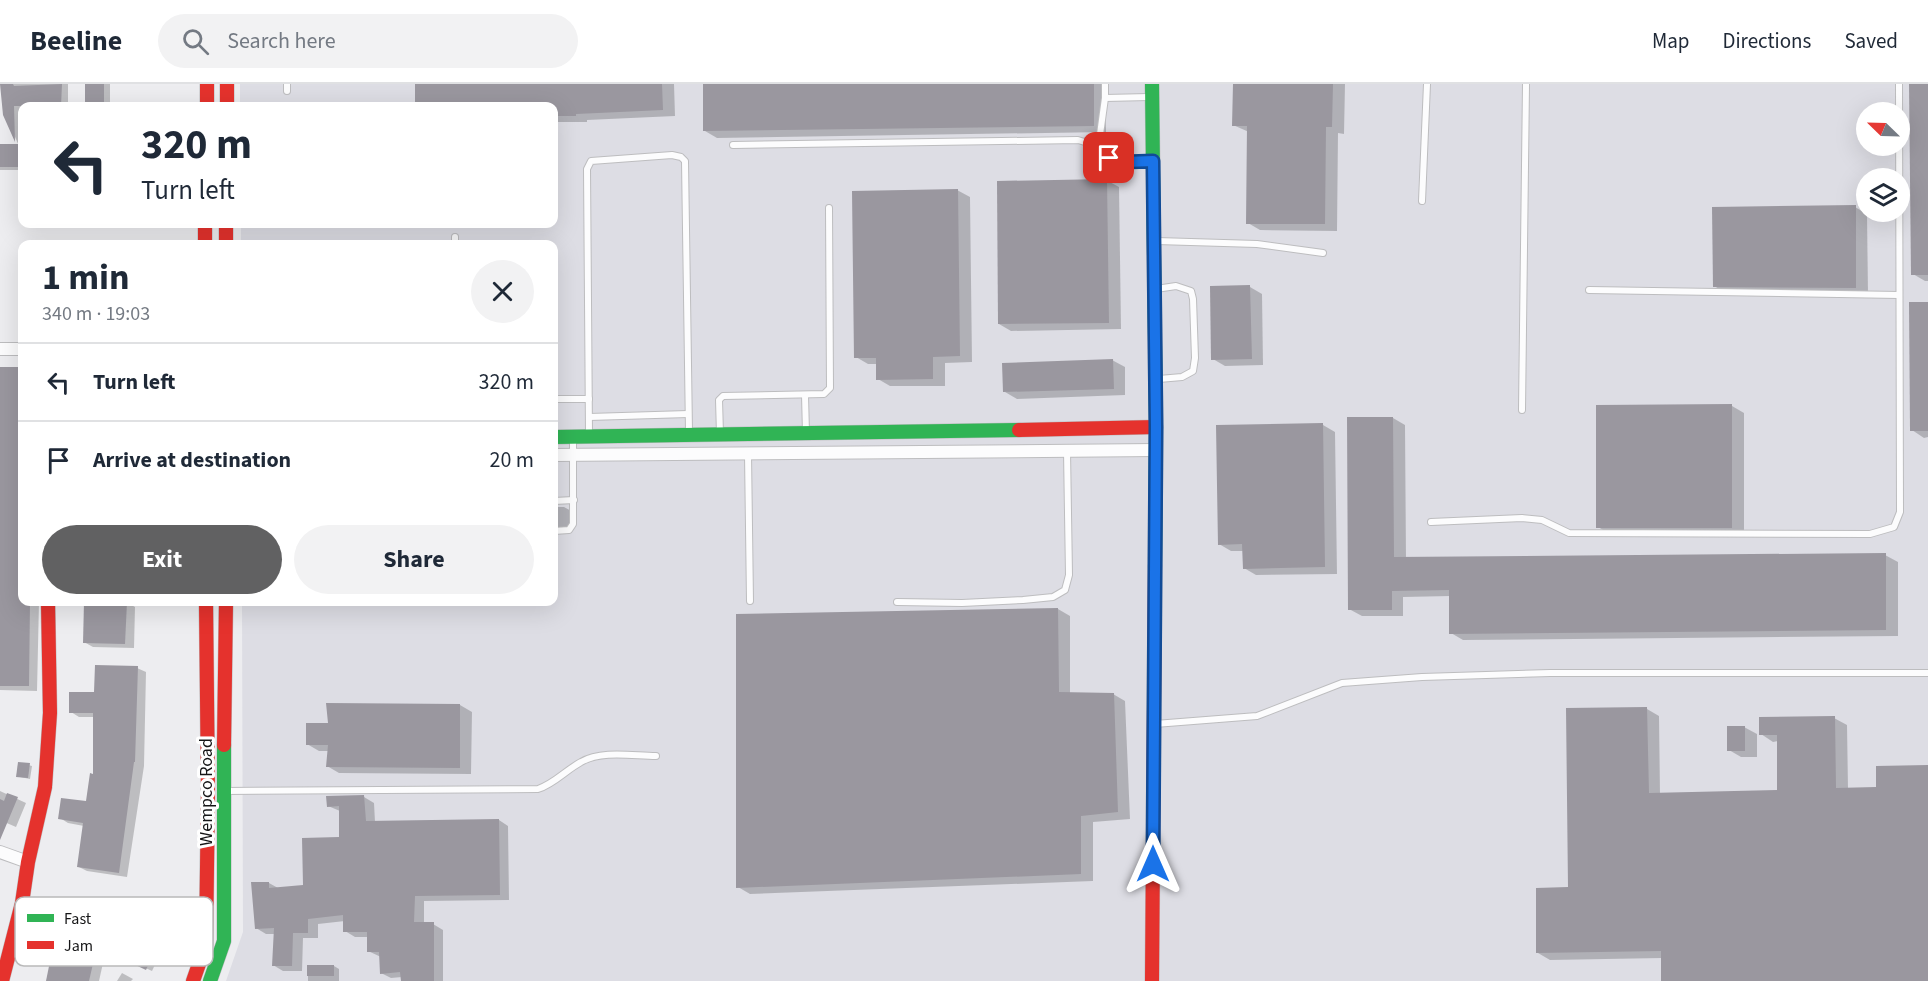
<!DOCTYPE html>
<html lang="en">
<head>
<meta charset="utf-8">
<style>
	:root { --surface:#fff; --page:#f2f2f3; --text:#1f2937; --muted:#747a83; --line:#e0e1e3; --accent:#616162 }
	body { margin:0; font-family:"Source Sans 3",sans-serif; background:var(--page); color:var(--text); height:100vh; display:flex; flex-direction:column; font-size:22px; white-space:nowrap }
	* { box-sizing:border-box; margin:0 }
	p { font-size:20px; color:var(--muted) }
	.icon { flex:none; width:33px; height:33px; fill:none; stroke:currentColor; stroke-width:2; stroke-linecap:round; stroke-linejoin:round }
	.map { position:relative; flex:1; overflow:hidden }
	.sheet { position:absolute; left:18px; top:156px; width:540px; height:366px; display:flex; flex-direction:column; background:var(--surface); border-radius:12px; box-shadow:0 6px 24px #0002 }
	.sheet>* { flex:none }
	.top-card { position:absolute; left:18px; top:18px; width:540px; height:126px; border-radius:12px; box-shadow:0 6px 24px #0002; background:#fff; color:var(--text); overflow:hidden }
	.needle { width:39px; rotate:293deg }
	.fabs { position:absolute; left:1856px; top:18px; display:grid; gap:12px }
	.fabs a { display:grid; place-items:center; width:54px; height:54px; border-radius:50%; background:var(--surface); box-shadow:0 6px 24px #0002; font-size:30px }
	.pin { position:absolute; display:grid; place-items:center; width:51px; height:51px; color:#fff; margin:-26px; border-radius:12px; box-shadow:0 3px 9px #0006 }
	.me { position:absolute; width:66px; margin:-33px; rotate:0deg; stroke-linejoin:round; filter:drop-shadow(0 0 4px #0008) }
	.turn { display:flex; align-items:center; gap:21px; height:126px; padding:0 24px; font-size:27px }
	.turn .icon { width:78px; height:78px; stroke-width:2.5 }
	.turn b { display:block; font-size:42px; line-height:51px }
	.round { display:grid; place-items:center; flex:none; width:63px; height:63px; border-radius:32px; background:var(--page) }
	.summary { display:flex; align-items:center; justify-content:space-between; height:102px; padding:0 24px }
	h1 { font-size:36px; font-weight:700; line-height:45px }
	.primary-button { display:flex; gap:12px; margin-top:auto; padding:12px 24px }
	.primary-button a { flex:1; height:69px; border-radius:36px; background:var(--accent); color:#fff; font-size:24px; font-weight:700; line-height:69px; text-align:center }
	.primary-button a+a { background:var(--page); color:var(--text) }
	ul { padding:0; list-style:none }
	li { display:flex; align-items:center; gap:18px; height:78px; padding:0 24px; border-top:2px solid var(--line) }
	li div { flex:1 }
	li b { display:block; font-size:22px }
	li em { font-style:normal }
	header { display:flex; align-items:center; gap:36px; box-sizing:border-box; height:84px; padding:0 30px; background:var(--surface); border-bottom:2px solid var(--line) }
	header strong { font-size:28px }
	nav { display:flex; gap:33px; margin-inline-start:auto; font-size:21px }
	.search { width:420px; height:54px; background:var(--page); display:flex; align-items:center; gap:15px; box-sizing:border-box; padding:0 21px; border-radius:33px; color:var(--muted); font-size:22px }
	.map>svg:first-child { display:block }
	.built { fill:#dddde4; fill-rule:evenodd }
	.shadow { fill:#0003 }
	.building { fill:#9a979f }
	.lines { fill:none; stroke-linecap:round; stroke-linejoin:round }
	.lane-casing { stroke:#bdbdbf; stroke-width:8 }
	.street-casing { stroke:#bdbdbf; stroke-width:14 }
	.fast-casing { stroke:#bdbdbf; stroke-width:15 }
	.jam-casing { stroke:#bdbdbf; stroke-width:15 }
	.lane { stroke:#fcfcfd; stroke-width:6 }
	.street { stroke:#fcfcfd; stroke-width:12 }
	.fast { stroke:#30b455; stroke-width:14 }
	.jam { stroke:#e5322d; stroke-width:14 }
	.route-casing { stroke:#114b97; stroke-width:15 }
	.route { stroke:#1a73e8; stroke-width:10 }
	.labels { text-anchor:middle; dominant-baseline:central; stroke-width:6; stroke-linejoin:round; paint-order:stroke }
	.street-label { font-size:18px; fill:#151516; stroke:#fff }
	.key { fill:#fff; stroke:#b9b9b9; stroke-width:1.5 }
	.key-label { font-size:16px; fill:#151516 }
</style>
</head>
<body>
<header>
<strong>Beeline</strong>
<div class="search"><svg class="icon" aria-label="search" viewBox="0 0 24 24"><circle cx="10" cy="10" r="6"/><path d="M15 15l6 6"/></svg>Search here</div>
<nav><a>Map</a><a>Directions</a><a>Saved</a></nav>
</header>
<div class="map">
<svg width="1928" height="897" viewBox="0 0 1928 897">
	<rect width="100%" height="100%" fill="#ededf0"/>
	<path class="built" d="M 240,0 L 1928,0 L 1928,897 L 226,897 L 243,848 L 242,518 L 554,518 L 554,160 L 241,160 L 241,140 L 554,140 L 554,22 L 240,22 ZM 1866,28 L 1899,28 L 1899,62 L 1866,62 ZM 1866,94 L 1899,94 L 1899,128 L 1866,128 Z"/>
	<g class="shadow">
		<path d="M 3,0 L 68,0 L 68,22 L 22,22 L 22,86 L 0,86 L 0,61 L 19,62 L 5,30 Z"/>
		<path d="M 86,0 L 110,0 L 110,22 L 87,22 Z"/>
		<path d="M 416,0 L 674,0 L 675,32 L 587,36 L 587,38 L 554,38 L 554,22 L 416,22 Z"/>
		<path d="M 705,0 L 1105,0 L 1106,48 L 717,54 L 705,47 Z"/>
		<path d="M 1234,0 L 1345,0 L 1344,50 L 1338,49 L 1337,147 L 1260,146 L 1248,139 L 1249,48 L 1233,41 Z"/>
		<path d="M 1910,0 L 1928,0 L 1928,197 L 1925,197 L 1913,190 Z"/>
		<path d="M 1106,96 L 1119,103 L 1121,245 L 1011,247 L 999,240 Z"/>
		<path d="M 957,106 L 970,113 L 972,278 L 945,279 L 945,302 L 890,302 L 878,295 L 878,280 L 868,280 L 856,273 Z"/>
		<path d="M 1855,123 L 1867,130 L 1868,210 L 1726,209 L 1714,202 Z"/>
		<path d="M 1250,203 L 1262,210 L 1263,281 L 1225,282 L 1213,275 Z"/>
		<path d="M 1928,219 L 1928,353 L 1924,354 L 1912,346 Z"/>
		<path d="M 1112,276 L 1125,283 L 1125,311 L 1017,315 L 1005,308 Z"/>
		<path d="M 0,284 L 22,285 L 22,518 L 39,518 L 37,607 L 0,606 Z"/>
		<path d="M 1732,322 L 1744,329 L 1744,450 L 1610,450 L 1598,443 Z"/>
		<path d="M 1349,334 L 1393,334 L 1405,341 L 1406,475 L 1885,471 L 1898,478 L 1898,552 L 1463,556 L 1451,549 L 1451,512 L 1403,513 L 1403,532 L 1362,532 L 1349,525 Z"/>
		<path d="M 1323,341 L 1335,348 L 1337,490 L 1256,491 L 1244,484 L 1244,467 L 1231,467 L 1219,460 L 1217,343 Z"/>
		<path d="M 554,423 L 564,423 L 573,428 L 573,445 L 554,446 Z"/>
		<path d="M 86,518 L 126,518 L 135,523 L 134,564 L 93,563 L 84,558 Z"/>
		<path d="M 1058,525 L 1070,532 L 1070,609 L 1113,610 L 1125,617 L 1130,735 L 1093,738 L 1093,797 L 750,810 L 738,803 Z"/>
		<path d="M 137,584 L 146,588 L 144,682 L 127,793 L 87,787 L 79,783 L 84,742 L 68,739 L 60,734 L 87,719 L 94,691 L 95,633 L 79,633 L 71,628 L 96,609 Z"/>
		<path d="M 328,621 L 460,621 L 472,628 L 471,690 L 339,689 L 327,682 L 329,667 L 319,667 L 307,660 L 330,641 Z"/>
		<path d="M 1647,625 L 1659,632 L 1660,710 L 1779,708 L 1778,657 L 1773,658 L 1761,650 L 1834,634 L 1847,641 L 1848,705 L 1877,704 L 1928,683 L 1928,897 L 1663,897 L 1662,874 L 1550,876 L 1538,869 L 1570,804 L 1568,626 Z"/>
		<path d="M 1744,643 L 1757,650 L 1757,673 L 1741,673 L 1729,666 Z"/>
		<path d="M 20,679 L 32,682 L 30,695 L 20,693 Z"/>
		<path d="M 0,707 L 26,719 L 16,743 L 2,737 L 0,741 Z"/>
		<path d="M 364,713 L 374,719 L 375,738 L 499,736 L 508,742 L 509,816 L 424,817 L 424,840 L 433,840 L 443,846 L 443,897 L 402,897 L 402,893 L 391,894 L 381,889 L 381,873 L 368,867 L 368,853 L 355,853 L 345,847 L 345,837 L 318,840 L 318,854 L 303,854 L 302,887 L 283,887 L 273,881 L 275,850 L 266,850 L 256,844 L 269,799 L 278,804 L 304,803 L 341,755 L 340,727 L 328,722 Z"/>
		<path d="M 104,829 L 113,834 L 99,897 L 47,897 Z"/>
		<path d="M 162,850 L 168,853 L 152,887 L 137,880 Z"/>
		<path d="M 334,882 L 339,885 L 339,897 L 308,897 L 308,883 Z"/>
		<path d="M 122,889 L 133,895 L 131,897 L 117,897 Z"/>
	</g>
	<g class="building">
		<path d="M 0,0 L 13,0 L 14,2 L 62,0 L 61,22 L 14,22 L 15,58 L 3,31 Z"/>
		<rect x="85" y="0" width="19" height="22"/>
		<path d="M 415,0 L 662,0 L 663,26 L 576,30 L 576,32 L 554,32 L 554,22 L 415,22 Z"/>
		<path d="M 703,0 L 1094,0 L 1094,42 L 703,47 Z"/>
		<path d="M 1233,0 L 1333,0 L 1332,43 L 1326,43 L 1325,140 L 1246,140 L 1247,42 L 1232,42 Z"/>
		<path d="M 1909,0 L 1928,0 L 1928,191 L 1911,191 Z"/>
		<rect x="0" y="60" width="19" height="23"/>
		<path d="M 1107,95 L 1109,239 L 998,240 L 997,97 Z"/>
		<path d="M 958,105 L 960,272 L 933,273 L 933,295 L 876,296 L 876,274 L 854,274 L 852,107 Z"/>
		<path d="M 1856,121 L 1856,204 L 1713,203 L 1712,123 Z"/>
		<path d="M 1250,201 L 1252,275 L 1211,276 L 1210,202 Z"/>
		<path d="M 1909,218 L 1928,218 L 1928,347 L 1910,347 Z"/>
		<path d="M 1113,275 L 1114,305 L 1003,308 L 1002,279 Z"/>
		<path d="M 0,283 L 22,283 L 22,410 L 20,506 L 22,506 L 22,518 L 30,518 L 29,602 L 0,602 Z"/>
		<path d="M 1732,320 L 1732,444 L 1596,444 L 1596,321 Z"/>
		<path d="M 1347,333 L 1393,333 L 1394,473 L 1886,469 L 1886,546 L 1449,550 L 1449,506 L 1392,507 L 1392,526 L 1348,526 Z"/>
		<path d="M 1323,339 L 1325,483 L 1243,485 L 1242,460 L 1218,461 L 1216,341 Z"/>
		<path d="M 84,518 L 127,518 L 125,560 L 83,559 Z"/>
		<path d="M 1058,524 L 1059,608 L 1114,609 L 1118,728 L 1081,732 L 1081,790 L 736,804 L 736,530 Z"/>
		<path d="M 95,581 L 138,582 L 135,678 L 134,678 L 119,789 L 77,783 L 83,739 L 58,735 L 61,714 L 86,717 L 90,689 L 93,690 L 93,629 L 69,629 L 69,608 L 94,608 Z"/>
		<path d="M 326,619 L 460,620 L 460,684 L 326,683 L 328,661 L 306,661 L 306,639 L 328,639 Z"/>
		<path d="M 1647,623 L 1649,709 L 1777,706 L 1777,651 L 1759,651 L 1759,633 L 1835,632 L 1836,704 L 1876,703 L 1876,682 L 1928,681 L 1928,897 L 1661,897 L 1661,867 L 1536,869 L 1536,804 L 1568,803 L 1566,624 Z"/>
		<rect x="1727" y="642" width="18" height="25"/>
		<path d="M 18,678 L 30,679 L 28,694 L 16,693 Z"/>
		<path d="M 7,709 L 18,713 L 0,756 L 0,715 L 4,717 Z"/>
		<path d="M 364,711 L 366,737 L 499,735 L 500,811 L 415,812 L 414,838 L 434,838 L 434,897 L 401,897 L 400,888 L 380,890 L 379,868 L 367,868 L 367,848 L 343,848 L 343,831 L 308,835 L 308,849 L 293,849 L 292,882 L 272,882 L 274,844 L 255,845 L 251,798 L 269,798 L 269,804 L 303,801 L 302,754 L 339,753 L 339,722 L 327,723 L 326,712 Z"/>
		<path d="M 62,818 L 105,828 L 89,897 L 46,897 Z"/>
		<path d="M 146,841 L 163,849 L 146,886 L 129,878 Z"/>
		<rect x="307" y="881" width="27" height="11"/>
	</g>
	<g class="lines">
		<g class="lane-casing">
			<g id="lane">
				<path d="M 287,7 L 287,0"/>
				<path d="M 1105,14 L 1149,13"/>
				<path d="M 733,61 L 1078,56 L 1088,59 L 1116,77 L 1152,77"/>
				<path d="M 1098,65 L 1105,14 L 1105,0"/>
				<path d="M 1422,117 L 1427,0"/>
				<path d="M 455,153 L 455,160"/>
				<path d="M 1157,157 L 1257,160 L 1323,169"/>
				<path d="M 1156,205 L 1176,202 L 1191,207 L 1193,215 L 1195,274 L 1193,287 L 1182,293 L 1159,295"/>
				<path d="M 1589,206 L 1899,211"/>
				<path d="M 805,311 L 806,349"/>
				<path d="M 554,315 L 589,315"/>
				<path d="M 1522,326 L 1526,0"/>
				<path d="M 589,333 L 688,330"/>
				<path d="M 589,349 L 587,85 L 591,77 L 672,71 L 681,73 L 685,77 L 689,348"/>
				<path d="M 720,350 L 719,316 L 723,312 L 824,310 L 830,304 L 829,124"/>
				<path d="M 748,370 L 750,517"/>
				<path d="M 554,417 L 574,416"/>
				<path d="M 1431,438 L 1522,434 L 1542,436 L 1569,449 L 1870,450 L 1894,443 L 1900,428 L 1899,0"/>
				<path d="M 554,447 L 569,446 L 573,440 L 573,356"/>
				<path d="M 897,518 L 962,519 L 1023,516 L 1053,513 L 1065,506 L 1069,491 L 1067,367"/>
				<path d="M 1155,640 L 1257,632 L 1342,599 L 1422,593 L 1550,589 L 1928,589"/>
				<path d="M 224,707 L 538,705 C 554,700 566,686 581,678 C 602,666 633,672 656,672"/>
			</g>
		</g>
		<g class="street-casing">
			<g id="street">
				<path d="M 0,265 L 22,265"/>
				<path d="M 554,371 L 1156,366"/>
				<path d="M 0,768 L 28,778"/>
			</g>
		</g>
		<g class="fast-casing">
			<g id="fast">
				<path d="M 1152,0 L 1156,343 L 1155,482"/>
				<path d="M 554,353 L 1019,346"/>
				<path d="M 210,897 L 224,857 L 224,661"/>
			</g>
		</g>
		<g class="jam-casing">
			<g id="jam">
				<path d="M 207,0 L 207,22"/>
				<path d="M 227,0 L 227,22"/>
				<path d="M 205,140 L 205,160"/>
				<path d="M 226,140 L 226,160"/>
				<path d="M 1019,346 L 1156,343"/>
				<path d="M 224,661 L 226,518"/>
				<path d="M 2,897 L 22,819 L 28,778 L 45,703 L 50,629 L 48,518"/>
				<path d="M 193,897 L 206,860 L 208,707 L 206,518"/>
				<path d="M 1152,897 L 1155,482"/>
			</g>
		</g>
		<use href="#lane" class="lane"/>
		<use href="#street" class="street"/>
		<use href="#fast" class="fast"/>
		<use href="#jam" class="jam"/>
	</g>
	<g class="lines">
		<g class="route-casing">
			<path id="route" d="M 1109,74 L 1125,78 L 1153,77 L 1156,343 L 1153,780"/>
		</g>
		<use href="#route" class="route"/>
	</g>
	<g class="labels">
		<g class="street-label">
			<text transform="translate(206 708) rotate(-90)">Wempco Road</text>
		</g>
	</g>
	<rect x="15" y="813" width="198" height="69" rx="9" class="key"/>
	<rect x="27" y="830" width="27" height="8" fill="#30b455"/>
	<rect x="27" y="857" width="27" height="8" fill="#e5322d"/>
	<g class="key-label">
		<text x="64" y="840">Fast</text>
		<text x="64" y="867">Jam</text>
	</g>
</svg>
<div class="fabs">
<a><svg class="needle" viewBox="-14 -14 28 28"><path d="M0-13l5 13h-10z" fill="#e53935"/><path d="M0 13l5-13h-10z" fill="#747a83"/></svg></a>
<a><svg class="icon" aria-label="layers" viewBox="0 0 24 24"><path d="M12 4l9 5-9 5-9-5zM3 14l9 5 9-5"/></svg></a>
</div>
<div class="pin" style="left:1109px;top:74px;background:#d93025"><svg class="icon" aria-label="arrive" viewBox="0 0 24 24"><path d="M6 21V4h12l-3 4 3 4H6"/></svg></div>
<svg class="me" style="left:1153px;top:780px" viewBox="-20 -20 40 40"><path d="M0-17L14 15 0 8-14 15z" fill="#1a73e8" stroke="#fff" stroke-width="4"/></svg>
<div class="top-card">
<div class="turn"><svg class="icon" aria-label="left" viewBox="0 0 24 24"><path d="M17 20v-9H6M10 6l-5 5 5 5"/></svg><div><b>320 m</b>Turn left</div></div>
</div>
<section class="sheet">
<div class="summary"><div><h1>1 min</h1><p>340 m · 19:03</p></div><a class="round"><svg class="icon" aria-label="close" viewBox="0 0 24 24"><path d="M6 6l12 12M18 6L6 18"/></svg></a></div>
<ul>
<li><svg class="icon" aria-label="left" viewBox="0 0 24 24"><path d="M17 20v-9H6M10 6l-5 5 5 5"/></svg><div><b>Turn left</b></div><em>320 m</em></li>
<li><svg class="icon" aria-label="arrive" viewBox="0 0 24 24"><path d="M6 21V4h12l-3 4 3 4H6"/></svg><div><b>Arrive at destination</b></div><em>20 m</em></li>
</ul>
<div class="primary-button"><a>Exit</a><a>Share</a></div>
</section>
</div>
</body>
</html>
